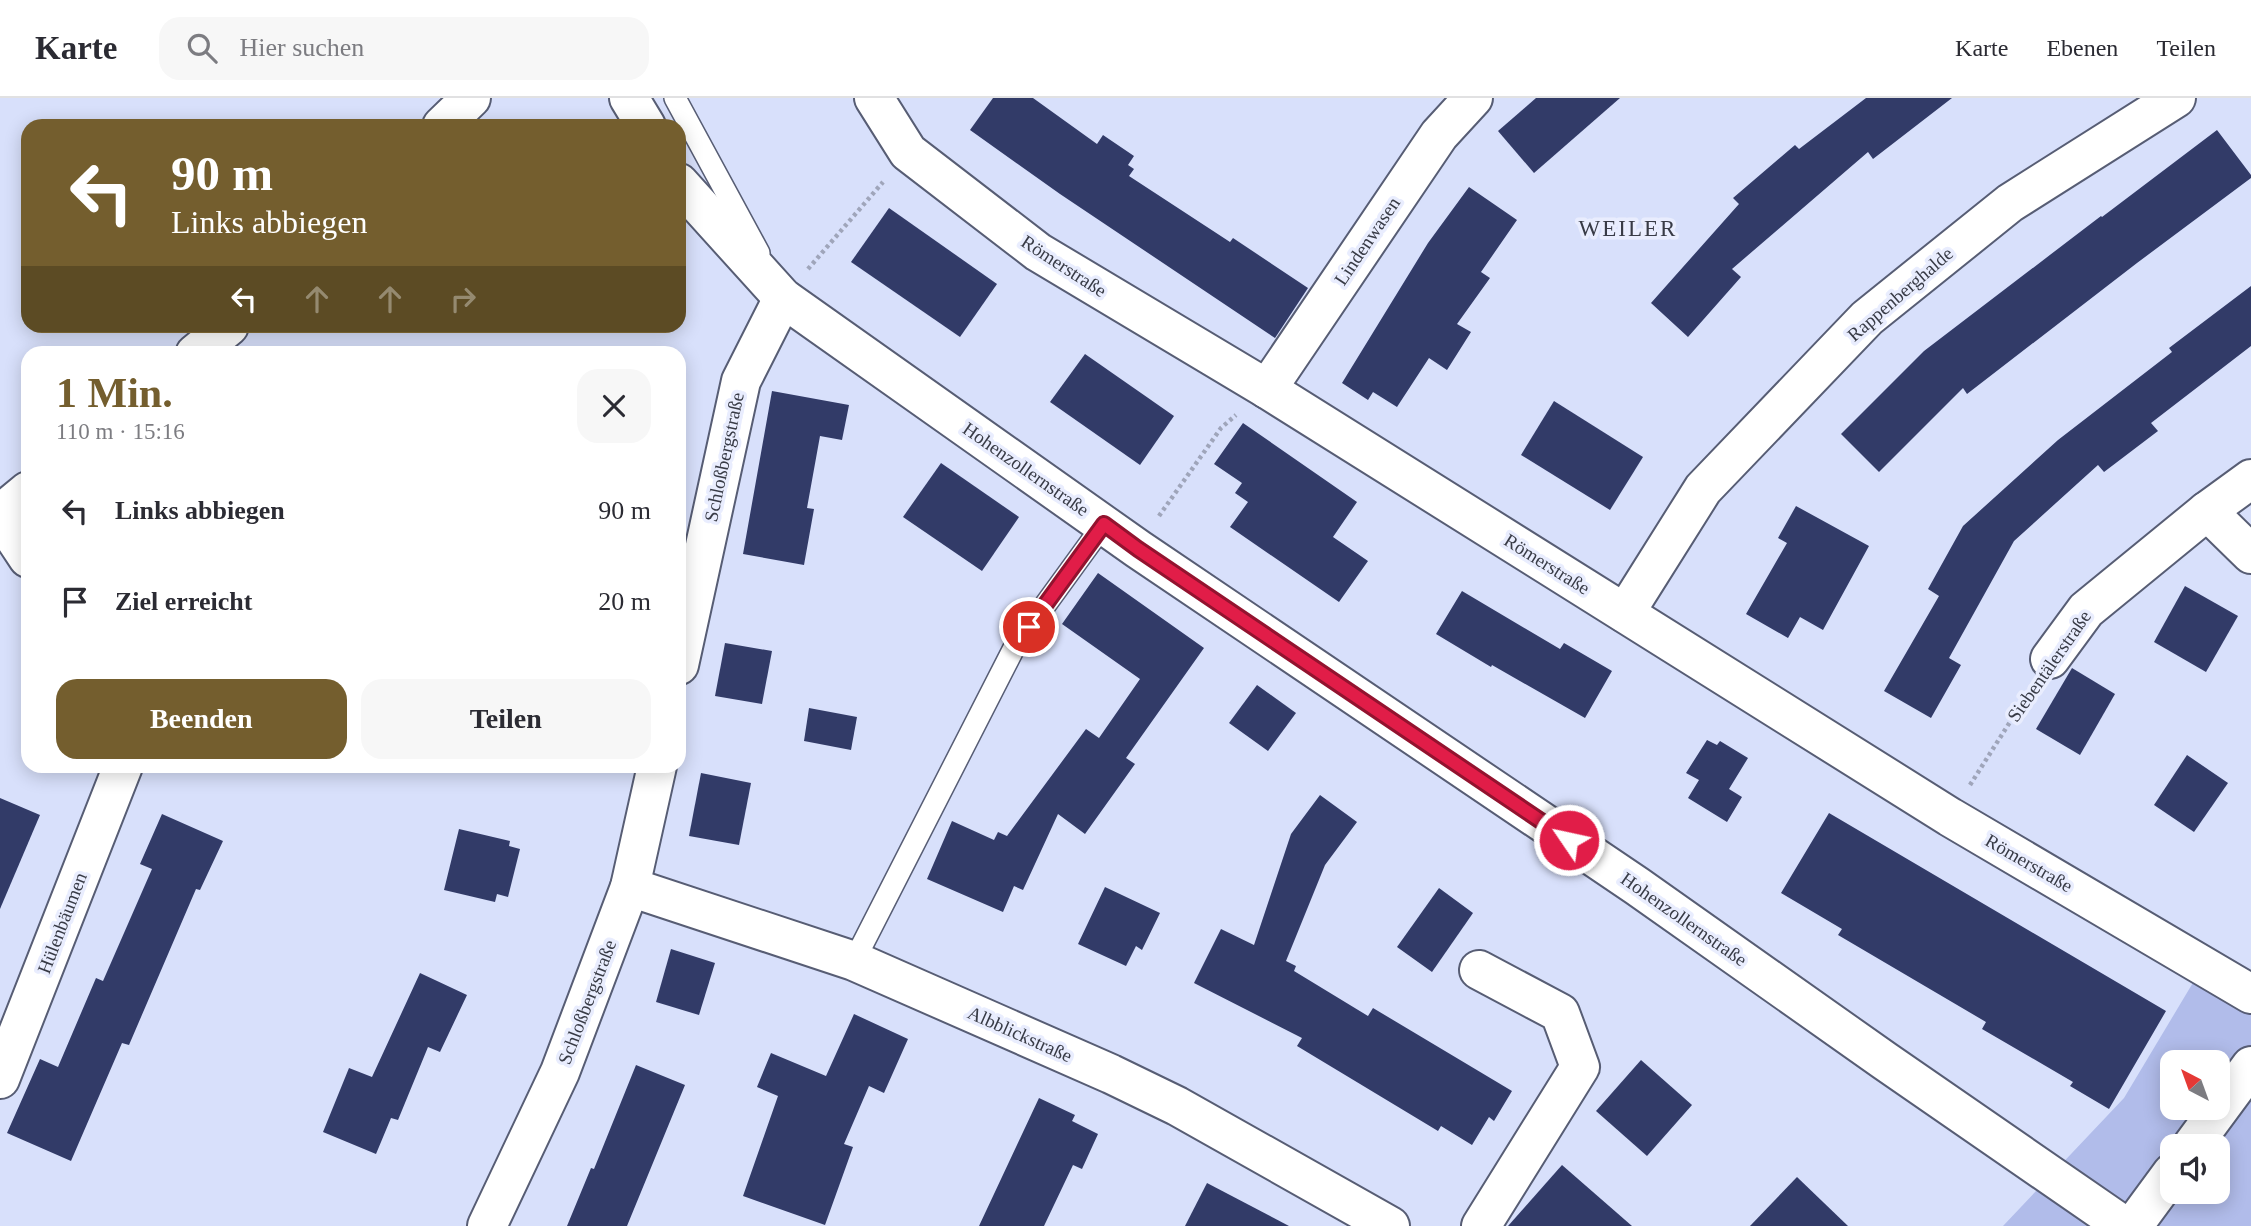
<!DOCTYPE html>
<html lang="de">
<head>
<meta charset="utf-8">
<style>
	:root { --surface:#fff; --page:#f7f7f7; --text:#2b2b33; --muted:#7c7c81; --line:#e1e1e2; --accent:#745e2e }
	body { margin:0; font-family:Georgia,serif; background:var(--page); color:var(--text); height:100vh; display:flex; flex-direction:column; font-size:26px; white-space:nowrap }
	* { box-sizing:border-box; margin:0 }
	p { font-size:23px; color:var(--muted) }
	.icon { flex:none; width:38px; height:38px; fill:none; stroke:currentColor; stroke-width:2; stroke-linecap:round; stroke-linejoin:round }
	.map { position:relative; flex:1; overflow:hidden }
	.side { position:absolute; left:21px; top:248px; width:665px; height:427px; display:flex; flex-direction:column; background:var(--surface); border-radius:21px; box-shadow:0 4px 18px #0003 }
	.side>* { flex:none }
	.hud { position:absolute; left:21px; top:21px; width:665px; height:214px; border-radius:21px; box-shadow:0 4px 18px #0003; background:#745e2e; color:#fff; overflow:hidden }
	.needle { width:46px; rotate:319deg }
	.fabs { position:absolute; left:2160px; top:952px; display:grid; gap:14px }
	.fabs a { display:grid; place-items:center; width:70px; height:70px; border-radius:14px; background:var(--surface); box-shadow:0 4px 18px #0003; font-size:35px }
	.pin { position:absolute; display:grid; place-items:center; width:60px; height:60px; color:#fff; margin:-30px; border:4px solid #fff; border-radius:50%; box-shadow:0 2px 7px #0007 }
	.me { position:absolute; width:77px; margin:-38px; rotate:304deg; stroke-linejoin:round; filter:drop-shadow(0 0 5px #0008) }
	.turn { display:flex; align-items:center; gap:24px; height:147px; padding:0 35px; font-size:32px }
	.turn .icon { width:91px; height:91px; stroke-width:2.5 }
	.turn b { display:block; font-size:49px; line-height:60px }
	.lanes { display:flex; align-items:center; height:66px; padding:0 35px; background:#0003; justify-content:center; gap:35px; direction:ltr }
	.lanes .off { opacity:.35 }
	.round { display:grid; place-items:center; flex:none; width:74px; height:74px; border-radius:21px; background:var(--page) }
	.overview { display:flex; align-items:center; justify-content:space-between; height:119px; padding:0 35px }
	h1 { font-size:42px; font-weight:700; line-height:52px; color:var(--accent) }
	.primary-button { display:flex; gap:14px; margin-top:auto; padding:14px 35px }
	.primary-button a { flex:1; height:80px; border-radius:21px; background:var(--accent); color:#fff; font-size:28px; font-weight:700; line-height:80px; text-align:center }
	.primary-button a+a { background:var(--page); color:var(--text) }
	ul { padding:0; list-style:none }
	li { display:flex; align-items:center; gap:21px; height:91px; padding:0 35px }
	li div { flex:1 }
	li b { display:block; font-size:26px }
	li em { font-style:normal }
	header { display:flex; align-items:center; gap:42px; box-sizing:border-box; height:98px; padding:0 35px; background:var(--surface); border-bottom:2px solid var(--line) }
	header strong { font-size:33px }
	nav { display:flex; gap:38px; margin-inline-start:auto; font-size:24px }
	.search { width:490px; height:63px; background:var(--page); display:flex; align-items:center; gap:18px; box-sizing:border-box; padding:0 24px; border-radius:21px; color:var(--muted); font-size:26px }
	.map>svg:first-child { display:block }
	.green { fill:#b1bcea; fill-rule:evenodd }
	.building { fill:#323b68 }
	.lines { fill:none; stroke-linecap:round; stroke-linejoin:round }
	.service-casing { stroke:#575d74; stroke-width:24 }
	.minor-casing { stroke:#575d74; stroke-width:42 }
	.secondary-casing { stroke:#575d74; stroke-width:42 }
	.path { stroke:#9fa5ba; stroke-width:4.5; stroke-dasharray:3.5 3.5; stroke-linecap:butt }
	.service { stroke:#fff; stroke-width:21 }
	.minor { stroke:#fff; stroke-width:38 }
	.secondary { stroke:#fff; stroke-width:38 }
	.route-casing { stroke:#92132f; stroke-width:18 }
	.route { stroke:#e11d48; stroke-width:12 }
	.labels { text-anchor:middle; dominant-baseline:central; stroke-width:7; stroke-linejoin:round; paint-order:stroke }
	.street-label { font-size:19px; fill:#383b46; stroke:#e9edfe }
	.quarter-label { font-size:23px; letter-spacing:2px; fill:#383b46; stroke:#e9edfe }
</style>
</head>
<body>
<header>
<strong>Karte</strong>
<div class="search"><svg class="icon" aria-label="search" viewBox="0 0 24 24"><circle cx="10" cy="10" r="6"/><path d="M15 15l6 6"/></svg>Hier suchen</div>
<nav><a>Karte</a><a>Ebenen</a><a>Teilen</a></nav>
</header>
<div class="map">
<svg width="2251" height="1128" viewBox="0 0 2251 1128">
	<rect width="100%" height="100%" fill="#d8e0fb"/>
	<path class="green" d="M 2194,883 L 2251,913 L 2251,1128 L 2003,1128 L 2124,1000 ZM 2172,964 L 2217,964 L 2217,1010 L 2172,1010 ZM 2172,1048 L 2217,1048 L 2217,1094 L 2172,1094 Z"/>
	<g class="building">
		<path d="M 993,0 L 1033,0 L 1097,46 L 1103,37 L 1134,58 L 1128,67 L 1134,71 L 1129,78 L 1230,144 L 1233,140 L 1308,190 L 1275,240 L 1060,96 L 970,32 Z"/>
		<path d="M 1536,0 L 1620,0 L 1534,75 L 1498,33 Z"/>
		<path d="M 1866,0 L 1952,0 L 1873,61 L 1868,54 L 1732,171 L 1741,179 L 1688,239 L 1651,205 L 1739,106 L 1733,100 L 1795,47 L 1799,51 Z"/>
		<path d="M 2217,32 L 2251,77 L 2251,80 L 2137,165 L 1967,296 L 1963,290 L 1879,374 L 1841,336 L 1924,253 L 2101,118 L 2102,119 Z"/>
		<path d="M 1469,89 L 1517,122 L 1481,174 L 1490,180 L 1457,226 L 1471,234 L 1447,272 L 1429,260 L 1397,309 L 1373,294 L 1368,302 L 1342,285 L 1428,145 Z"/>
		<path d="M 889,110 L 997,186 L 960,239 L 851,164 Z"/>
		<path d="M 2251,188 L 2251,248 L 2151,325 L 2158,333 L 2104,374 L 2098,367 L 2014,443 L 1949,560 L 1961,567 L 1931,620 L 1884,593 L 1939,498 L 1928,491 L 1963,428 L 2058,342 L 2172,254 L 2169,250 Z"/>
		<path d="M 1085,256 L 1174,318 L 1140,367 L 1050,304 Z"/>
		<path d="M 772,293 L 849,307 L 842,342 L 820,338 L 807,410 L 814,411 L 804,467 L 743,456 Z"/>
		<path d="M 1554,303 L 1643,359 L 1610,412 L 1521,357 Z"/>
		<path d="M 1243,325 L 1357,404 L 1333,439 L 1368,463 L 1339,504 L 1230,429 L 1248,404 L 1235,395 L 1242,385 L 1214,366 Z"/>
		<path d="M 941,365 L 1019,419 L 982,473 L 903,419 Z"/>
		<path d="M 1796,408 L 1869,448 L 1823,532 L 1800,519 L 1788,540 L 1746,516 L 1787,445 L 1778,440 Z"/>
		<path d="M 1098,475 L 1204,550 L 1126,660 L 1135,666 L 1085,736 L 1058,716 L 1023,792 L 1014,788 L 1003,814 L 927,781 L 952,723 L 994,742 L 998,734 L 1007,738 L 1086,631 L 1099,640 L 1140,581 L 1062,526 Z"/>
		<path d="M 2185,488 L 2238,518 L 2206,574 L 2154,544 Z"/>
		<path d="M 1462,493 L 1560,551 L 1564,545 L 1612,573 L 1585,620 L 1492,567 L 1491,569 L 1436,536 Z"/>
		<path d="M 725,545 L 772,553 L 762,606 L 715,598 Z"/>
		<path d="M 2072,570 L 2115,596 L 2080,657 L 2036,631 Z"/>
		<path d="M 1257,587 L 1296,615 L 1268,653 L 1229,625 Z"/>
		<path d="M 809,610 L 857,619 L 851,652 L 804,643 Z"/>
		<path d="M 1707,642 L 1717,647 L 1720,643 L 1748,660 L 1729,691 L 1742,699 L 1727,724 L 1688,700 L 1699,682 L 1686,675 Z"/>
		<path d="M 2187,657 L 2228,685 L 2194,734 L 2154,707 Z"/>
		<path d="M 701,675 L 751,685 L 739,747 L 689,738 Z"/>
		<path d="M 1320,697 L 1357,724 L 1325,767 L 1286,863 L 1296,868 L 1294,873 L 1368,918 L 1373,910 L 1512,993 L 1494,1023 L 1489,1019 L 1472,1047 L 1441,1028 L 1438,1033 L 1297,948 L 1302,940 L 1194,885 L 1221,831 L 1254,847 L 1291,736 Z"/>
		<path d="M 0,700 L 40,717 L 0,811 Z"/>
		<path d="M 1829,715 L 2166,913 L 2109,1011 L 2070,988 L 2073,984 L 1982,931 L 1986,924 L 1838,837 L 1842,831 L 1781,795 Z"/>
		<path d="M 162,716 L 223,743 L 200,792 L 196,791 L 129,947 L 122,945 L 71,1063 L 7,1035 L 40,961 L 58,969 L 96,880 L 103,883 L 152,771 L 140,766 Z"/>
		<path d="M 459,731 L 510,743 L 509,748 L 520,751 L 508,799 L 497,796 L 495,804 L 444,792 Z"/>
		<path d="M 1105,789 L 1160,815 L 1142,852 L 1136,848 L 1126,868 L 1078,846 Z"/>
		<path d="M 1439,790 L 1473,815 L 1432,874 L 1397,849 Z"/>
		<path d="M 671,851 L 715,865 L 699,917 L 656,904 Z"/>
		<path d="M 420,875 L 467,897 L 440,954 L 428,949 L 398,1022 L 391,1020 L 376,1056 L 323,1034 L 349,970 L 372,979 Z"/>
		<path d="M 854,916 L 908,941 L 884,995 L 869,988 L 844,1046 L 853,1049 L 825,1127 L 743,1098 L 778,998 L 757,989 L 771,955 L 826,978 Z"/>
		<path d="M 1641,962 L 1692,1007 L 1647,1058 L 1596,1013 Z"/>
		<path d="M 636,967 L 685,987 L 627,1128 L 567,1128 L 591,1070 L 594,1071 Z"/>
		<path d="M 1039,1000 L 1075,1017 L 1072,1023 L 1098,1036 L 1082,1071 L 1073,1067 L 1044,1128 L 979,1128 Z"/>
		<path d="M 1562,1067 L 1632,1128 L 1508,1128 Z"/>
		<path d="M 1797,1079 L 1848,1128 L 1750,1128 Z"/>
		<path d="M 1207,1085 L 1289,1128 L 1185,1128 Z"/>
	</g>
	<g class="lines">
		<g class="service-casing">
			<g id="service">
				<path d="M 675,0 L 759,155"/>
				<path d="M 854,863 L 1014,550 L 1104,426"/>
			</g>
		</g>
		<g class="minor-casing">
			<g id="minor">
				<path d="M 874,0 L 908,54 L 1038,154 L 1267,291 L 1950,719 L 2251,896"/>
				<path d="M 442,28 L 471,0"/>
				<path d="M 195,256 L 229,228"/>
				<path d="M 1267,291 L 1439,37 L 1473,0"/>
				<path d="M 2207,413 L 2251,456"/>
				<path d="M 0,416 L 28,393"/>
				<path d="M 0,418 L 28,460"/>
				<path d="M 1625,515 L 1703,391 L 1867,220 L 2010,105 L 2176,0"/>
				<path d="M 2050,561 L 2086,512 L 2207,413 L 2251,381"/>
				<path d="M 679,567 L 741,283 L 783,200"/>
				<path d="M 630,789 L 854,863 L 1111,976 L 1177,1008 L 1390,1128"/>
				<path d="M 1479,872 L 1560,915 L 1580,969 L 1481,1128"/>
				<path d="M 0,981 L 123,668"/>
				<path d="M 2192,1048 L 2251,968"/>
				<path d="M 487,1128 L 560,974 L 630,789 L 657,668"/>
				<path d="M 2133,1128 L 2172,1075"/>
			</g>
		</g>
		<g class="secondary-casing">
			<g id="secondary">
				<path d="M 629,0 L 646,28"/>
				<path d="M 679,85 L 783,200 L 1138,451 L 1637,788 L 1885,963 L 2124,1128"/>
			</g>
		</g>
		<g class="path">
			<path d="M 808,171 L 883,84"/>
			<path d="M 1159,418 L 1221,330 L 1236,317"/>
			<path d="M 1970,687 L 2029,594"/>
		</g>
		<use href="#service" class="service"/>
		<use href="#minor" class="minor"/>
		<use href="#secondary" class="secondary"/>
	</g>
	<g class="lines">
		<g class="route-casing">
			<path id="route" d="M 1029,529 L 1104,426 L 1138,451 L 1569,742"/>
		</g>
		<use href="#route" class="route"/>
	</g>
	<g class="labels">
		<g class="street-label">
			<text transform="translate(1367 143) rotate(-56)">Lindenwasen</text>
			<text transform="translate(1064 168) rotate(33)">Römerstraße</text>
			<text transform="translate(1900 196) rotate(-41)">Rappenberghalde</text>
			<text transform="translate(724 359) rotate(-78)">Schloßbergstraße</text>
			<text transform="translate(1026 371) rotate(35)">Hohenzollernstraße</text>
			<text transform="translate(1547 466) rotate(32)">Römerstraße</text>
			<text transform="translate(2049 568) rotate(-55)">Siebentälerstraße</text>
			<text transform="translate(2029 765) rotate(30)">Römerstraße</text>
			<text transform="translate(1684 821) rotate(35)">Hohenzollernstraße</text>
			<text transform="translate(62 825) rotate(-69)">Hülenbäumen</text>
			<text transform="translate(587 904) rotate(-69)">Schloßbergstraße</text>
			<text transform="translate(1020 936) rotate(24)">Albblickstraße</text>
		</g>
		<g class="quarter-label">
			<text x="1628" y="130">WEILER</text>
		</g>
	</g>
</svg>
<div class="fabs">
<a><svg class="needle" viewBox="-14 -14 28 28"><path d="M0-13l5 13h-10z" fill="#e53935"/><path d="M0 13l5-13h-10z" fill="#7c7c81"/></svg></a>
<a><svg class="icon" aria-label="sound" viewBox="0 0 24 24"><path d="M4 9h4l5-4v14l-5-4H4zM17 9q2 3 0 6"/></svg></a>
</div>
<div class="pin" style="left:1029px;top:529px;background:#d93025"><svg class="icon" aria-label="arrive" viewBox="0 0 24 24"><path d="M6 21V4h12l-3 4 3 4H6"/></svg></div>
<svg class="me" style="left:1569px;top:742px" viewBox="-20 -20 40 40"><circle r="17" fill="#e11d48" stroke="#fff" stroke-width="3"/><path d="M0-11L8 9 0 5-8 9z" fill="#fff"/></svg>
<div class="hud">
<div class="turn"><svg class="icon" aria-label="left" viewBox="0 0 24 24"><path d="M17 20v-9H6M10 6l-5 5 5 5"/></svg><div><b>90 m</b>Links abbiegen</div></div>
<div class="lanes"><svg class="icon" aria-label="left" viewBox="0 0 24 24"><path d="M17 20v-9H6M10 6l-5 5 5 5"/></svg><svg class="icon off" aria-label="ahead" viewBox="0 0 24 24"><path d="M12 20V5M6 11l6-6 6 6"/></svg><svg class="icon off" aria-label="ahead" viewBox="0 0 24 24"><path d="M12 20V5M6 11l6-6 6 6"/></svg><svg class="icon off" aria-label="right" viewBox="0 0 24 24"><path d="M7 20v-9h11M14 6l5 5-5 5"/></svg></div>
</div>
<section class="side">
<div class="overview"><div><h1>1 Min.</h1><p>110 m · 15:16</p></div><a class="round"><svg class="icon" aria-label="close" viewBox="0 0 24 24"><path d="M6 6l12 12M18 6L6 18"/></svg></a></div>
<ul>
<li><svg class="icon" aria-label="left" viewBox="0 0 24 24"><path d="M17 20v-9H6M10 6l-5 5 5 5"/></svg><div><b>Links abbiegen</b></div><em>90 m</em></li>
<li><svg class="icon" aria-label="arrive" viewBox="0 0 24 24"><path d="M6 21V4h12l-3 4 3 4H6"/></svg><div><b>Ziel erreicht</b></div><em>20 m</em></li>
</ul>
<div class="primary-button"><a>Beenden</a><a>Teilen</a></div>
</section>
</div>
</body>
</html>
